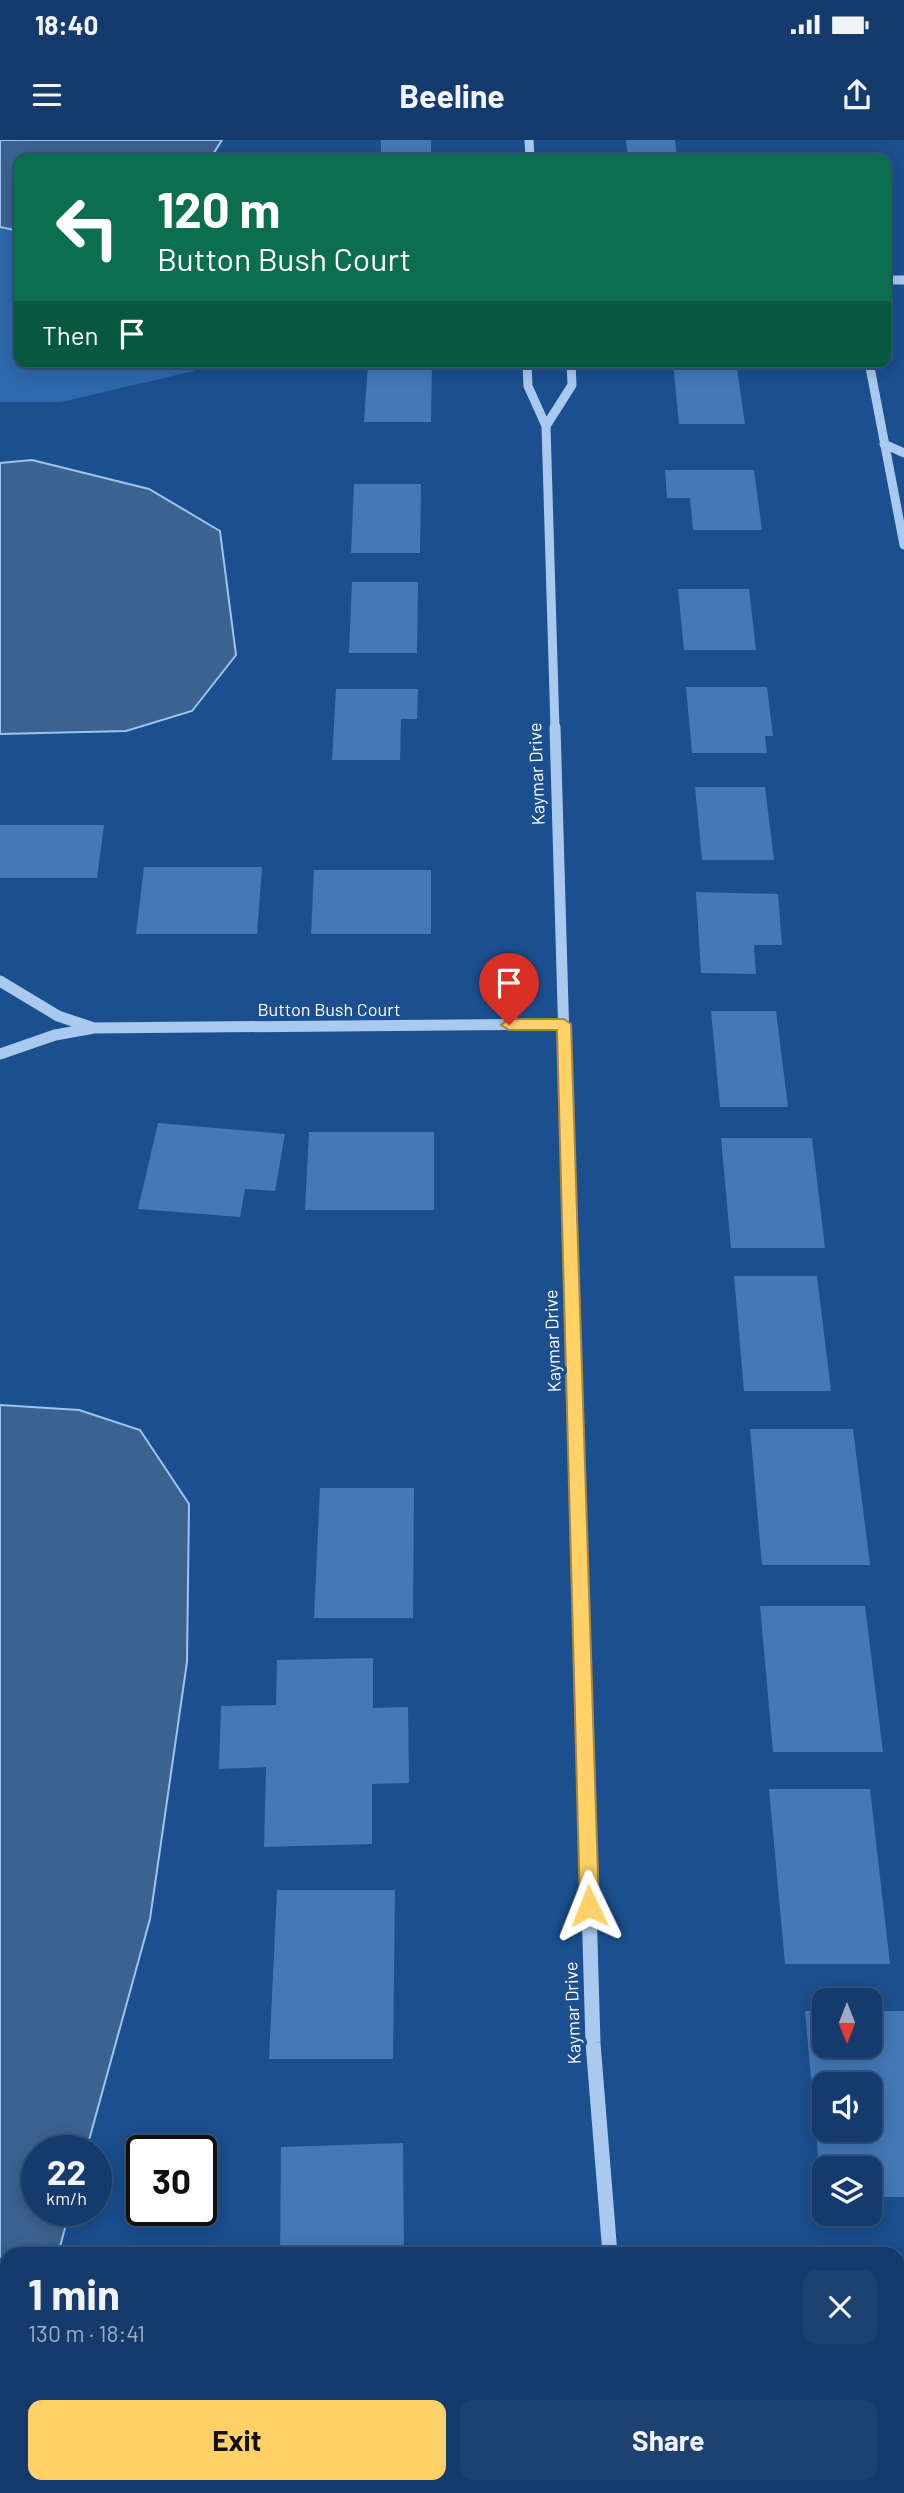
<!DOCTYPE html>
<html lang="en">
<head>
<meta charset="utf-8">
<style>
	:root { --surface:#143b6b; --page:#1d4271; --text:#f1f3f6; --muted:#9dadc1; --line:#33557e; --accent:#ffd166 }
	body { margin:0; font-family:Barlow,sans-serif; background:var(--page); color:var(--text); height:100vh; display:flex; flex-direction:column; font-size:26px; white-space:nowrap }
	* { box-sizing:border-box; margin:0 }
	p { font-size:23px; color:var(--muted) }
	.icon { flex:none; width:38px; height:38px; fill:none; stroke:currentColor; stroke-width:2; stroke-linecap:round; stroke-linejoin:round }
	.map { position:relative; flex:1; overflow:hidden }
	.sheet { position:absolute; left:0px; top:2107px; width:905px; height:247px; display:flex; flex-direction:column; background:var(--surface); border-radius:21px 21px 0 0; box-shadow:0 4px 18px #0003,0 0 0 2px var(--line) }
	.sheet>* { flex:none }
	.banner { position:absolute; left:14px; top:14px; width:877px; height:214px; border-radius:14px; box-shadow:0 4px 18px #0003,0 0 0 2px var(--line); background:#0b6e4f; color:#fff; overflow:hidden }
	.needle { width:46px; rotate:180deg }
	.buttons { position:absolute; left:812px; top:1848px; display:grid; gap:14px }
	.buttons a { display:grid; place-items:center; width:70px; height:70px; border-radius:14px; background:var(--surface); box-shadow:0 4px 18px #0003,0 0 0 2px var(--line); font-size:35px }
	.speed { position:absolute; left:21px; top:1995px; display:flex; gap:14px; font-size:35px; font-weight:700; text-align:center }
	.speed>* { display:grid; place-content:center; width:91px; height:91px; border-radius:50%; background:var(--surface); box-shadow:0 4px 18px #0003,0 0 0 2px var(--line); line-height:1 }
	.speed small { font-size:18px; font-weight:400 }
	.speed .limit { border:4px solid #111; border-radius:10px; background:#fff; color:#111 }
	.pin { position:absolute; display:grid; place-items:center; width:60px; height:60px; color:#fff; margin:-72px -30px; border-radius:50% 50% 50% 0; rotate:-45deg; box-shadow:0 0 7px #0007 }
	.pin .icon { rotate:45deg }
	.me { position:absolute; width:77px; margin:-38px; rotate:358deg; stroke-linejoin:round; filter:drop-shadow(0 0 5px #0008) }
	.turn { display:flex; align-items:center; gap:24px; height:147px; padding:0 28px; font-size:32px }
	.turn .icon { width:91px; height:91px; stroke-width:2.5 }
	.turn b { display:block; font-size:49px; line-height:60px }
	.then { display:flex; align-items:center; height:66px; padding:0 28px; background:#0003; gap:14px; font-size:26px }
	.round { display:grid; place-items:center; flex:none; width:74px; height:74px; border-radius:14px; background:var(--page) }
	.summary { display:flex; align-items:center; justify-content:space-between; height:119px; padding:0 28px }
	h1 { font-size:42px; font-weight:700; line-height:52px }
	.button { display:flex; gap:14px; margin-top:auto; padding:14px 28px }
	.button a { flex:1; height:80px; border-radius:14px; background:var(--accent); color:#111; font-size:28px; font-weight:700; line-height:80px; text-align:center }
	.button a+a { background:var(--page); color:var(--text) }
	.status { display:flex; justify-content:space-between; align-items:center; height:49px; padding:0 35px; background:var(--surface); direction:ltr }
	.status svg { height:19px; fill:currentColor }
	header { display:flex; justify-content:space-between; align-items:center; height:91px; padding:0 28px; background:var(--surface); font-size:32px; font-weight:700 }
	.map>svg:first-child { display:block }
	.green { fill:#2e69ad }
	.water { fill:#3c6290; stroke:#9cc4f0; stroke-width:2 }
	.building { fill:#4478b7; fill-rule:evenodd }
	.lines { fill:none; stroke-linecap:round; stroke-linejoin:round }
	.minor-far2 { stroke:#a9c9ee; stroke-width:9 }
	.minor-far1 { stroke:#a9c9ee; stroke-width:11 }
	.minor { stroke:#a9c9ee; stroke-width:15 }
	.route { fill:#ffd166; stroke:#a68842; stroke-width:2 }
	.labels { text-anchor:middle; dominant-baseline:central; stroke-width:7; stroke-linejoin:round; paint-order:stroke }
	.street-label { font-size:18px; fill:#fff; stroke:#1b4f8f }
</style>
</head>
<body>
<div class="status"><b>18:40</b><svg viewBox="0 0 49 12"><path d="M0 12V9h3v3zM5 12V6h3v6zM10 12V3h3v9zM15 12V0h3v12zM26 1h20v11H26zM47 4h2v5h-2z"/></svg></div>
<header><svg class="icon" aria-label="menu" viewBox="0 0 24 24"><path d="M4 6h16M4 12h16M4 18h16"/></svg>Beeline<svg class="icon" aria-label="share" viewBox="0 0 24 24"><path d="M12 15V3M7 8l5-5 5 5M5 13v7h14v-7"/></svg></header>
<div class="map">
<svg width="904" height="2353" viewBox="0 0 904 2353">
	<rect width="100%" height="100%" fill="#1b4f8f"/>
	<path class="green" d="M 0,87 L 19,91 L 19,222 L 205,222 L 194,231 L 61,262 L 0,262 Z"/>
	<g class="water">
		<path d="M 0,0 L 222,0 L 210,19 L 19,19 L 19,91 L 0,87 Z"/>
		<path d="M 32,320 L 149,349 L 220,391 L 236,515 L 192,571 L 126,591 L 0,594 L 0,323 Z"/>
		<path d="M 0,1265 L 79,1270 L 140,1290 L 189,1364 L 187,1522 L 150,1779 L 86,2011 L 37,2011 L 37,2070 L 70,2070 L 58,2114 L 7,2114 L 7,2204 L 0,2213 Z"/>
	</g>
	<g class="building">
		<path d="M 381,0 L 431,0 L 431,19 L 358,19 L 358,12 L 381,12 Z"/>
		<path d="M 626,0 L 675,0 L 677,19 L 628,19 Z"/>
		<path d="M 368,222 L 432,222 L 431,282 L 364,282 Z"/>
		<path d="M 673,222 L 736,222 L 745,284 L 679,284 Z"/>
		<path d="M 665,330 L 754,330 L 762,390 L 693,390 L 690,358 L 667,358 Z"/>
		<path d="M 354,344 L 421,344 L 420,413 L 351,413 Z"/>
		<path d="M 352,442 L 418,442 L 417,513 L 349,513 Z"/>
		<path d="M 678,449 L 749,449 L 756,510 L 684,510 Z"/>
		<path d="M 686,547 L 767,547 L 773,596 L 765,596 L 767,613 L 692,613 Z"/>
		<path d="M 336,549 L 418,549 L 417,579 L 401,579 L 400,620 L 332,620 Z"/>
		<path d="M 695,647 L 765,647 L 774,720 L 702,720 Z"/>
		<path d="M 0,685 L 104,685 L 97,738 L 0,738 Z"/>
		<path d="M 144,727 L 262,727 L 257,794 L 136,794 Z"/>
		<path d="M 314,730 L 431,730 L 431,794 L 311,794 Z"/>
		<path d="M 696,752 L 778,754 L 782,805 L 754,805 L 756,834 L 701,833 Z"/>
		<path d="M 711,871 L 776,871 L 788,967 L 720,967 Z"/>
		<path d="M 158,983 L 285,994 L 275,1051 L 245,1049 L 240,1077 L 138,1069 Z"/>
		<path d="M 309,992 L 434,992 L 434,1070 L 305,1070 Z"/>
		<path d="M 721,998 L 812,998 L 825,1108 L 731,1108 Z"/>
		<path d="M 734,1136 L 817,1136 L 831,1251 L 744,1251 Z"/>
		<path d="M 750,1289 L 853,1289 L 870,1425 L 762,1425 Z"/>
		<path d="M 320,1348 L 414,1348 L 413,1478 L 314,1478 Z"/>
		<path d="M 760,1466 L 865,1466 L 883,1612 L 773,1612 Z"/>
		<path d="M 373,1518 L 373,1568 L 408,1567 L 409,1643 L 372,1644 L 372,1704 L 264,1707 L 266,1627 L 219,1629 L 221,1566 L 276,1565 L 277,1520 Z"/>
		<path d="M 769,1649 L 870,1649 L 890,1824 L 785,1824 Z"/>
		<path d="M 277,1750 L 395,1750 L 393,1919 L 269,1919 Z"/>
		<path d="M 805,1871 L 824,1871 L 824,1906 L 870,1906 L 870,1871 L 904,1871 L 904,2057 L 870,2057 L 870,2028 L 824,2028 L 822,2060 ZM 824,1944 L 870,1944 L 870,1990 L 824,1990 Z"/>
		<path d="M 403,2003 L 404,2114 L 280,2114 L 281,2007 Z"/>
		<rect x="898" y="2127" width="6" height="218"/>
	</g>
	<g class="lines">
		<g class="minor-far2">
			<path d="M 529,0 L 530,19"/>
			<path d="M 886,140 L 904,140"/>
			<path d="M 527,222 L 528,246 L 546,286 L 572,245 L 571,222"/>
			<path d="M 869,222 L 904,405"/>
			<path d="M 546,286 L 555,589"/>
			<path d="M 884,304 L 904,313"/>
		</g>
		<g class="minor-far1">
			<path d="M 555,587 L 577,1355"/>
			<path d="M 0,841 L 58,876 L 91,887"/>
			<path d="M 0,914 L 55,895 L 94,888 L 564,884"/>
		</g>
		<g class="minor">
			<path d="M 577,1353 L 593,1903 L 610,2114"/>
			<path d="M 650,2347 L 652,2353"/>
		</g>
	</g>
	<path class="route" d="M 509,879 L 564,879 L 571,884 L 599,1766 L 596,1772 L 589,1775 L 583,1772 L 580,1766 L 557,890 L 509,890 L 501,885 Z"/>
	<g class="labels">
		<g class="street-label">
			<text transform="translate(536 634) rotate(-92)">Kaymar Drive</text>
			<text x="329" y="869">Button Bush Court</text>
			<text transform="translate(552 1201) rotate(-92)">Kaymar Drive</text>
			<text transform="translate(572 1873) rotate(-92)">Kaymar Drive</text>
		</g>
	</g>
</svg>
<div class="buttons">
<a><svg class="needle" viewBox="-14 -14 28 28"><path d="M0-13l5 13h-10z" fill="#e53935"/><path d="M0 13l5-13h-10z" fill="#9dadc1"/></svg></a>
<a><svg class="icon" aria-label="sound" viewBox="0 0 24 24"><path d="M4 9h4l5-4v14l-5-4H4zM17 9q2 3 0 6"/></svg></a>
<a><svg class="icon" aria-label="layers" viewBox="0 0 24 24"><path d="M12 4l9 5-9 5-9-5zM3 14l9 5 9-5"/></svg></a>
</div>
<div class="speed"><div>22<small>km/h</small></div><div class="limit">30</div></div>
<div class="pin" style="left:509px;top:885px;background:#d93025"><svg class="icon" aria-label="arrive" viewBox="0 0 24 24"><path d="M6 21V4h12l-3 4 3 4H6"/></svg></div>
<svg class="me" style="left:589px;top:1766px" viewBox="-20 -20 40 40"><path d="M0-17L14 15 0 8-14 15z" fill="#ffd166" stroke="#fff" stroke-width="4"/></svg>
<div class="banner">
<div class="turn"><svg class="icon" aria-label="left" viewBox="0 0 24 24"><path d="M17 20v-9H6M10 6l-5 5 5 5"/></svg><div><b>120 m</b>Button Bush Court</div></div>
<div class="then">Then<svg class="icon" aria-label="arrive" viewBox="0 0 24 24"><path d="M6 21V4h12l-3 4 3 4H6"/></svg></div>
</div>
<section class="sheet">
<div class="summary"><div><h1>1 min</h1><p>130 m · 18:41</p></div><a class="round"><svg class="icon" aria-label="close" viewBox="0 0 24 24"><path d="M6 6l12 12M18 6L6 18"/></svg></a></div>
<div class="button"><a>Exit</a><a>Share</a></div>
</section>
</div>
</body>
</html>
